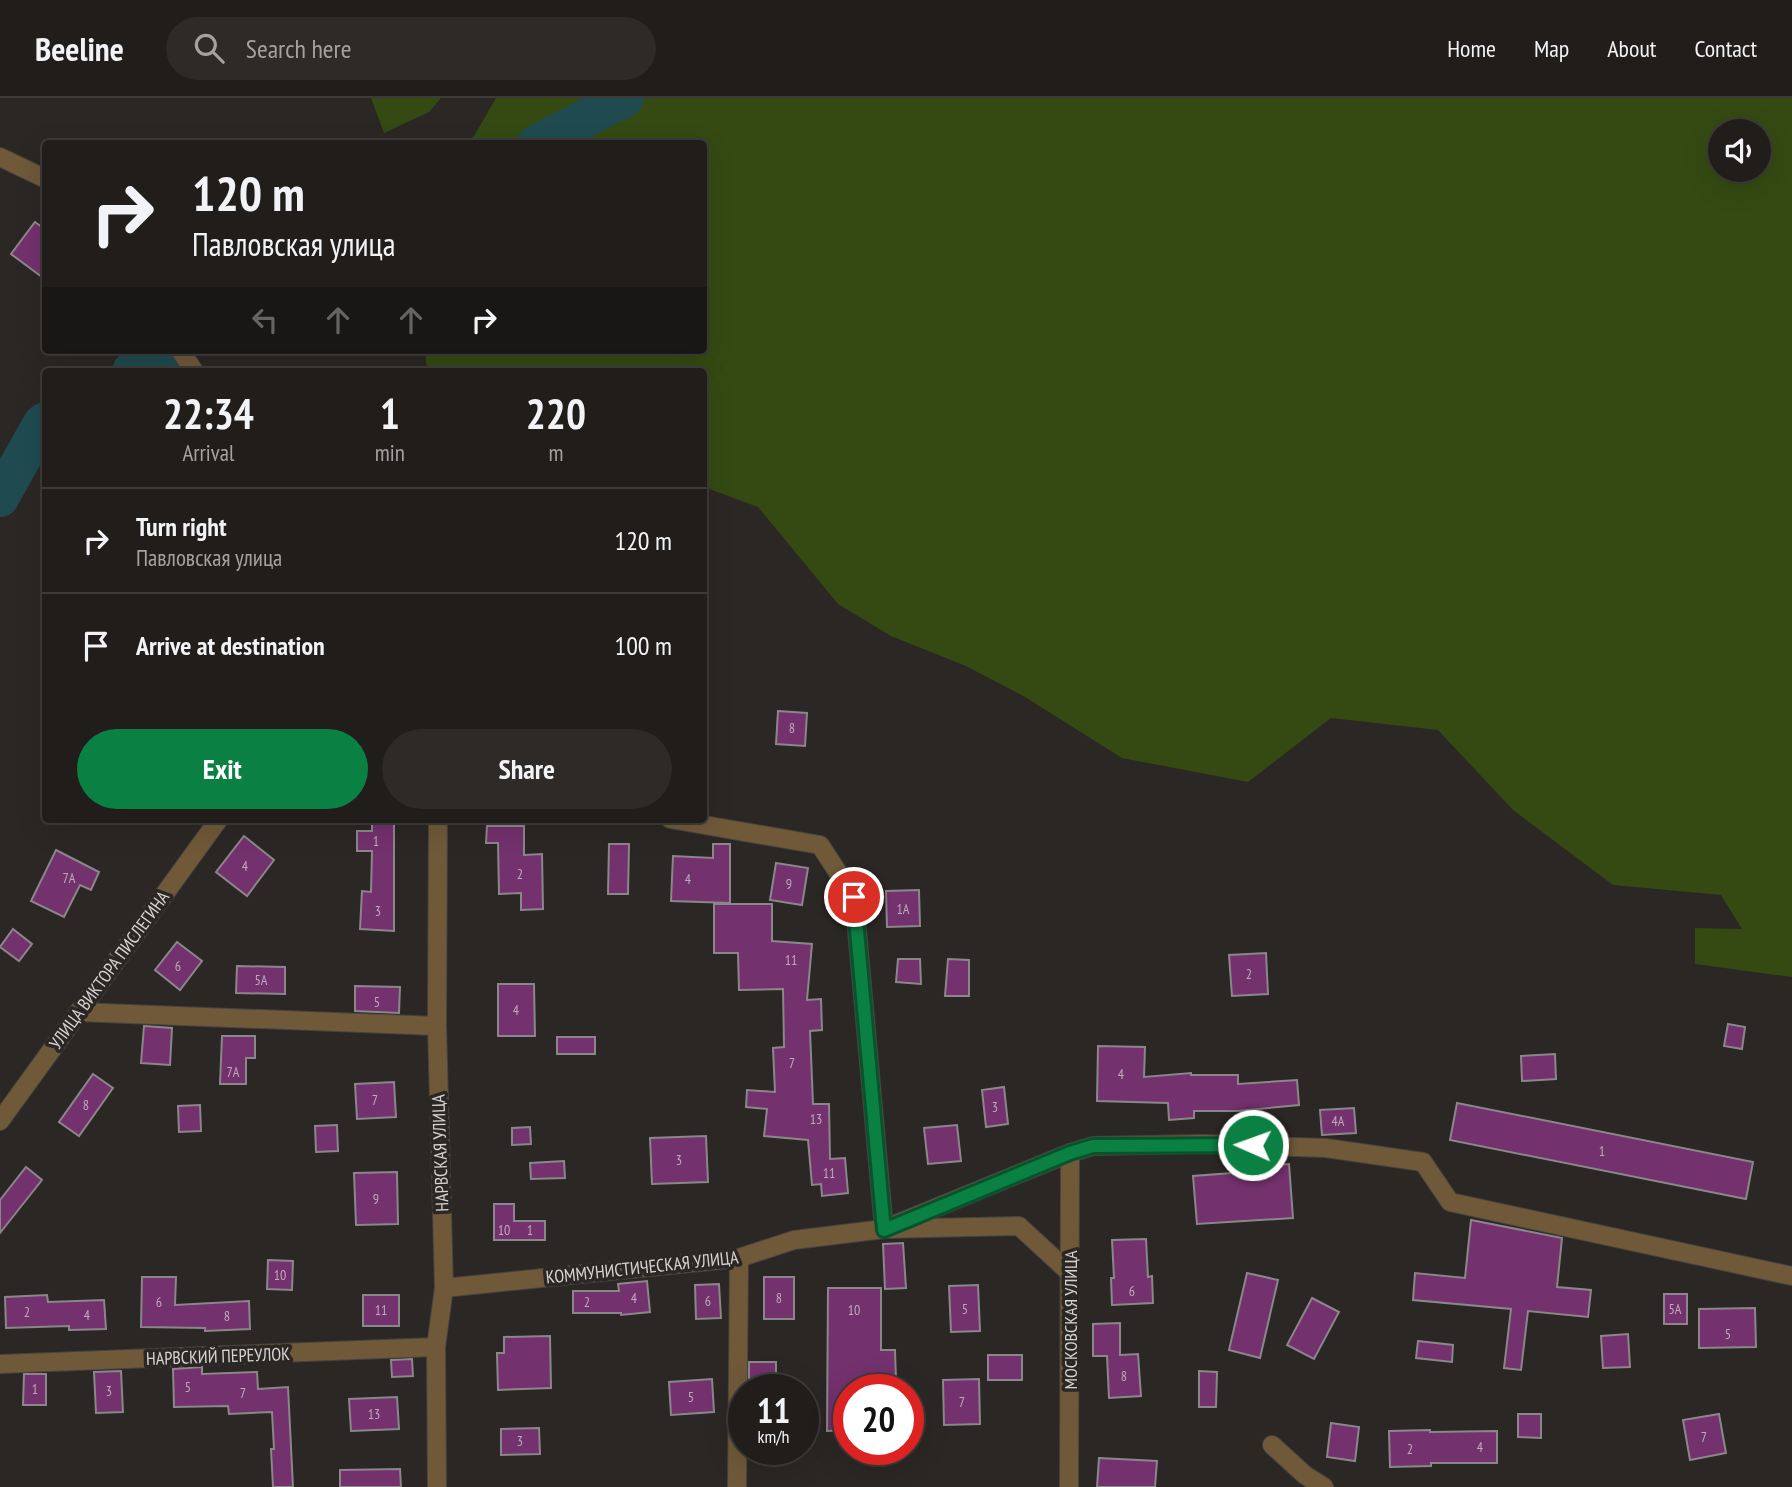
<!DOCTYPE html>
<html lang="en">
<head>
<meta charset="utf-8">
<style>
	:root { --surface:#201d1b; --page:#2d2a28; --text:#f1f3f6; --muted:#a2a2a3; --line:#3d3b3a; --accent:#0b8043 }
	body { margin:0; font-family:"PT Sans Narrow",sans-serif; background:var(--page); color:var(--text); height:100vh; display:flex; flex-direction:column; font-size:26px; white-space:nowrap }
	* { box-sizing:border-box; margin:0 }
	p { font-size:23px; color:var(--muted) }
	.icon { flex:none; width:38px; height:38px; fill:none; stroke:currentColor; stroke-width:2; stroke-linecap:round; stroke-linejoin:round }
	.map { position:relative; flex:1; overflow:hidden }
	.details { position:absolute; left:42px; top:270px; width:665px; height:455px; display:flex; flex-direction:column; background:var(--surface); border-radius:7px; box-shadow:0 7px 28px #0002,0 0 0 2px var(--line) }
	.details>* { flex:none }
	.hud { position:absolute; left:42px; top:42px; width:665px; height:214px; border-radius:7px; box-shadow:0 7px 28px #0002,0 0 0 2px var(--line); background:#201d1b; color:var(--text); overflow:hidden }
	.fabs { position:absolute; left:1708px; top:21px; display:grid; gap:14px }
	.fabs a { display:grid; place-items:center; width:63px; height:63px; border-radius:50%; background:var(--surface); box-shadow:0 7px 28px #0002,0 0 0 2px var(--line); font-size:35px }
	.speed { position:absolute; left:728px; top:1276px; display:flex; gap:14px; font-size:35px; font-weight:700; text-align:center }
	.speed>* { display:grid; place-content:center; width:91px; height:91px; border-radius:50%; background:var(--surface); box-shadow:0 7px 28px #0002,0 0 0 2px var(--line); line-height:1 }
	.speed small { font-size:18px; font-weight:400 }
	.speed .limit { border:10px solid #d22; background:#fff; color:#111 }
	.pin { position:absolute; display:grid; place-items:center; width:60px; height:60px; color:#fff; margin:-30px; border:4px solid #fff; border-radius:50%; box-shadow:0 2px 7px #0007 }
	.me { position:absolute; width:77px; margin:-38px; rotate:272deg; stroke-linejoin:round; filter:drop-shadow(0 0 5px #0008) }
	.turn { display:flex; align-items:center; gap:24px; height:147px; padding:0 35px; font-size:32px }
	.turn .icon { width:91px; height:91px; stroke-width:2.5 }
	.turn b { display:block; font-size:49px; line-height:60px }
	.lanes { display:flex; align-items:center; height:66px; padding:0 35px; background:#0003; justify-content:center; gap:35px; direction:ltr }
	.lanes .off { opacity:.35 }
	.eta { display:flex; justify-content:space-evenly; align-items:center; height:119px; text-align:center }
	.eta b { font-size:42px; font-weight:600; line-height:49px }
	.action { display:flex; gap:14px; margin-top:auto; padding:14px 35px }
	.action a { flex:1; height:80px; border-radius:42px; background:var(--accent); color:#fff; font-size:28px; font-weight:600; line-height:80px; text-align:center }
	.action a+a { background:var(--page); color:var(--text) }
	ul { padding:0; list-style:none }
	li { display:flex; align-items:center; gap:21px; height:105px; padding:0 35px; border-top:2px solid var(--line) }
	li div { flex:1 }
	li b { display:block; font-size:26px }
	li em { font-style:normal }
	header { display:flex; align-items:center; gap:42px; box-sizing:border-box; height:98px; padding:0 35px; background:var(--surface); border-bottom:2px solid var(--line) }
	header strong { font-size:33px }
	nav { display:flex; gap:38px; margin-inline-start:auto; font-size:24px }
	.search { width:490px; height:63px; background:var(--page); display:flex; align-items:center; gap:18px; box-sizing:border-box; padding:0 24px; border-radius:38px; color:var(--muted); font-size:26px }
	.map>svg:first-child { display:block }
	.green { fill:#344a12; fill-rule:evenodd }
	.lines { fill:none; stroke-linecap:round; stroke-linejoin:round }
	.river { stroke:#1f4b50; stroke-width:38 }
	.building { fill:#73316e; stroke:#8b868a; stroke-width:2 }
	.minor-casing { stroke:#464340; stroke-width:20 }
	.minor { stroke:#6f5939; stroke-width:18 }
	.route-casing { stroke:#07532c; stroke-width:18 }
	.route { stroke:#0b8043; stroke-width:12 }
	.labels { text-anchor:middle; dominant-baseline:central; stroke-width:7; stroke-linejoin:round; paint-order:stroke }
	.number-label { font-size:14px; fill:#bdabb9 }
	.street-label { font-size:18px; fill:#d6d4d2; stroke:#2b2724 }
</style>
</head>
<body>
<header>
<strong>Beeline</strong>
<div class="search"><svg class="icon" aria-label="search" viewBox="0 0 24 24"><circle cx="10" cy="10" r="6"/><path d="M15 15l6 6"/></svg>Search here</div>
<nav><a>Home</a><a>Map</a><a>About</a><a>Contact</a></nav>
</header>
<div class="map">
<svg width="1792" height="1389" viewBox="0 0 1792 1389">
	<rect width="100%" height="100%" fill="#2b2724"/>
	<g class="green">
		<path d="M 371,0 L 441,0 L 429,14 L 384,35 Z"/>
		<path d="M 496,0 L 1792,0 L 1792,879 L 1695,866 L 1695,830 L 1742,831 L 1721,797 L 1613,787 L 1513,712 L 1438,632 L 1331,620 L 1248,684 L 1122,660 L 1025,599 L 966,568 L 891,538 L 838,506 L 758,409 L 704,389 L 704,273 L 427,273 L 425,252 L 704,252 L 704,46 L 463,45 L 474,38 ZM 1759,33 L 1759,72 L 1720,72 L 1720,33 Z"/>
	</g>
	<g class="lines">
		<g class="river">
			<path d="M 536,46 L 625,0"/>
			<path d="M 131,273 L 168,252"/>
			<path d="M 0,400 L 42,325 L 46,323"/>
		</g>
	</g>
	<g class="building">
		<path d="M 35,124 L 46,132 L 46,182 L 11,156 Z"/>
		<path d="M 778,613 L 807,615 L 805,648 L 776,646 Z"/>
		<path d="M 372,721 L 394,721 L 394,833 L 360,831 L 362,793 L 371,794 L 372,753 L 357,753 L 357,733 L 372,733 Z"/>
		<path d="M 487,728 L 524,728 L 524,757 L 542,756 L 543,811 L 521,812 L 521,795 L 499,796 L 498,745 L 486,745 Z"/>
		<path d="M 244,738 L 274,762 L 247,798 L 216,774 Z"/>
		<path d="M 609,746 L 629,746 L 628,796 L 608,796 Z"/>
		<path d="M 713,746 L 730,746 L 730,805 L 671,803 L 673,758 L 713,760 Z"/>
		<path d="M 56,752 L 99,774 L 91,792 L 80,787 L 64,819 L 31,803 Z"/>
		<path d="M 776,765 L 808,770 L 802,807 L 770,802 Z"/>
		<path d="M 919,792 L 920,828 L 887,829 L 886,793 Z"/>
		<path d="M 714,806 L 772,806 L 772,843 L 812,846 L 807,902 L 821,901 L 822,932 L 810,933 L 813,1006 L 829,1006 L 830,1061 L 845,1060 L 848,1095 L 822,1098 L 821,1086 L 812,1087 L 808,1042 L 764,1038 L 767,1011 L 746,1009 L 747,992 L 775,994 L 773,950 L 784,949 L 783,891 L 739,892 L 738,855 L 714,855 Z"/>
		<path d="M 13,831 L 32,846 L 19,863 L 0,849 Z"/>
		<path d="M 177,844 L 202,863 L 180,892 L 155,872 Z"/>
		<path d="M 1266,855 L 1268,896 L 1232,898 L 1229,857 Z"/>
		<path d="M 898,861 L 920,861 L 921,886 L 896,884 Z"/>
		<path d="M 948,861 L 969,862 L 969,898 L 945,898 Z"/>
		<path d="M 237,868 L 285,869 L 285,896 L 236,895 Z"/>
		<path d="M 498,886 L 534,886 L 535,938 L 498,938 Z"/>
		<path d="M 355,888 L 400,889 L 399,915 L 355,913 Z"/>
		<path d="M 1728,926 L 1745,929 L 1742,951 L 1724,948 Z"/>
		<path d="M 144,928 L 172,930 L 170,967 L 141,965 Z"/>
		<path d="M 222,938 L 255,938 L 255,960 L 246,960 L 246,986 L 220,986 Z"/>
		<rect x="557" y="939" width="38" height="17"/>
		<path d="M 1098,948 L 1145,949 L 1144,979 L 1191,975 L 1191,977 L 1238,977 L 1238,986 L 1297,982 L 1299,1007 L 1238,1013 L 1194,1013 L 1194,1020 L 1169,1022 L 1168,1005 L 1097,1003 Z"/>
		<path d="M 1555,956 L 1556,981 L 1522,983 L 1521,958 Z"/>
		<path d="M 93,976 L 113,990 L 79,1038 L 59,1024 Z"/>
		<path d="M 394,984 L 396,1019 L 357,1021 L 355,986 Z"/>
		<path d="M 1004,989 L 1008,1026 L 986,1029 L 982,992 Z"/>
		<path d="M 1457,1005 L 1753,1064 L 1746,1101 L 1450,1042 Z"/>
		<path d="M 200,1007 L 201,1033 L 179,1034 L 178,1008 Z"/>
		<path d="M 1354,1010 L 1356,1035 L 1322,1037 L 1320,1012 Z"/>
		<path d="M 337,1027 L 338,1053 L 316,1054 L 315,1028 Z"/>
		<path d="M 957,1027 L 961,1063 L 928,1066 L 924,1030 Z"/>
		<path d="M 530,1029 L 531,1046 L 512,1047 L 512,1030 Z"/>
		<path d="M 706,1038 L 708,1084 L 652,1086 L 650,1040 Z"/>
		<path d="M 564,1063 L 565,1080 L 531,1081 L 530,1065 Z"/>
		<path d="M 1289,1066 L 1293,1120 L 1197,1126 L 1193,1078 L 1258,1073 L 1258,1068 Z"/>
		<path d="M 26,1069 L 42,1082 L 0,1135 L 0,1102 Z"/>
		<path d="M 397,1074 L 398,1126 L 356,1127 L 354,1075 Z"/>
		<path d="M 494,1106 L 514,1106 L 514,1123 L 545,1123 L 545,1142 L 494,1142 Z"/>
		<path d="M 1471,1122 L 1562,1140 L 1557,1189 L 1591,1192 L 1588,1219 L 1528,1213 L 1521,1272 L 1504,1270 L 1511,1211 L 1413,1202 L 1415,1175 L 1465,1180 Z"/>
		<path d="M 1146,1141 L 1148,1179 L 1152,1178 L 1153,1205 L 1112,1207 L 1111,1180 L 1114,1180 L 1112,1142 Z"/>
		<path d="M 903,1145 L 906,1190 L 885,1191 L 883,1146 Z"/>
		<path d="M 268,1162 L 293,1163 L 292,1192 L 267,1191 Z"/>
		<path d="M 1247,1175 L 1278,1182 L 1260,1260 L 1229,1252 Z"/>
		<path d="M 142,1179 L 176,1179 L 175,1207 L 249,1203 L 250,1231 L 205,1233 L 205,1230 L 141,1229 Z"/>
		<rect x="764" y="1179" width="30" height="42"/>
		<path d="M 647,1183 L 650,1214 L 621,1217 L 621,1215 L 573,1215 L 573,1193 L 619,1193 L 618,1186 Z"/>
		<path d="M 719,1186 L 721,1220 L 696,1221 L 695,1187 Z"/>
		<path d="M 978,1187 L 980,1233 L 951,1234 L 949,1188 Z"/>
		<path d="M 828,1190 L 881,1190 L 881,1252 L 895,1252 L 896,1282 L 864,1283 L 864,1292 L 849,1292 L 849,1332 L 827,1333 Z"/>
		<rect x="1664" y="1196" width="23" height="30"/>
		<path d="M 47,1197 L 48,1204 L 104,1202 L 106,1231 L 69,1232 L 69,1228 L 6,1230 L 5,1199 Z"/>
		<rect x="363" y="1197" width="36" height="31"/>
		<path d="M 1312,1200 L 1339,1214 L 1314,1261 L 1287,1247 Z"/>
		<path d="M 1755,1210 L 1756,1249 L 1699,1250 L 1699,1211 Z"/>
		<path d="M 1120,1225 L 1120,1257 L 1138,1256 L 1141,1298 L 1109,1300 L 1107,1258 L 1093,1258 L 1093,1226 Z"/>
		<path d="M 1628,1236 L 1630,1269 L 1603,1270 L 1601,1238 Z"/>
		<path d="M 550,1238 L 551,1290 L 498,1292 L 497,1255 L 504,1255 L 504,1239 Z"/>
		<path d="M 1418,1243 L 1453,1247 L 1452,1264 L 1416,1260 Z"/>
		<rect x="988" y="1257" width="34" height="25"/>
		<path d="M 412,1261 L 413,1278 L 392,1279 L 391,1262 Z"/>
		<rect x="749" y="1264" width="27" height="22"/>
		<path d="M 202,1269 L 202,1276 L 257,1274 L 258,1291 L 288,1289 L 293,1389 L 273,1389 L 271,1351 L 274,1351 L 272,1314 L 229,1316 L 228,1308 L 174,1309 L 173,1271 Z"/>
		<path d="M 121,1273 L 123,1314 L 96,1315 L 94,1274 Z"/>
		<path d="M 1199,1273 L 1217,1274 L 1216,1309 L 1199,1309 Z"/>
		<path d="M 24,1276 L 46,1276 L 46,1307 L 23,1307 Z"/>
		<path d="M 712,1281 L 714,1314 L 671,1317 L 669,1284 Z"/>
		<path d="M 979,1281 L 980,1326 L 944,1327 L 943,1282 Z"/>
		<path d="M 397,1299 L 399,1331 L 351,1333 L 349,1301 Z"/>
		<path d="M 1518,1316 L 1541,1316 L 1541,1340 L 1518,1339 Z"/>
		<path d="M 1719,1316 L 1726,1355 L 1690,1362 L 1683,1322 Z"/>
		<path d="M 1331,1325 L 1359,1329 L 1355,1363 L 1327,1359 Z"/>
		<path d="M 539,1330 L 540,1356 L 501,1357 L 501,1331 Z"/>
		<path d="M 1430,1332 L 1430,1334 L 1497,1333 L 1497,1365 L 1431,1365 L 1431,1368 L 1390,1369 L 1389,1333 Z"/>
		<path d="M 1099,1360 L 1157,1363 L 1155,1389 L 1097,1389 Z"/>
		<path d="M 400,1371 L 401,1389 L 340,1389 L 340,1372 Z"/>
	</g>
	<g class="lines">
		<g class="minor-casing">
			<g id="minor">
				<path d="M 0,59 L 46,81"/>
				<path d="M 180,252 L 194,273"/>
				<path d="M 670,721 L 820,747 L 854,799 L 884,1131 L 1070,1055 L 1093,1048 L 1204,1046 L 1326,1050 L 1423,1064 L 1450,1104 L 1792,1178"/>
				<path d="M 78,914 L 437,928"/>
				<path d="M 0,1023 L 219,721"/>
				<path d="M 444,1190 L 739,1160 L 794,1142 L 884,1131 L 1019,1128 L 1070,1175"/>
				<path d="M 0,1266 L 436,1249"/>
				<path d="M 1272,1347 L 1305,1377 L 1324,1389"/>
				<path d="M 437,1389 L 436,1249 L 444,1190 L 437,928 L 438,721"/>
				<path d="M 737,1389 L 739,1160"/>
				<path d="M 1069,1389 L 1070,1055"/>
			</g>
		</g>
		<use href="#minor" class="minor"/>
	</g>
	<g class="lines">
		<g class="route-casing">
			<path id="route" d="M 854,799 L 884,1132 L 1070,1055 L 1093,1048 L 1253,1047"/>
		</g>
		<use href="#route" class="route"/>
	</g>
	<g class="labels">
		<g class="number-label">
			<text x="792" y="630">8</text>
			<text x="376" y="743">1</text>
			<text x="245" y="768">4</text>
			<text x="520" y="776">2</text>
			<text x="69" y="780">7А</text>
			<text x="688" y="781">4</text>
			<text x="789" y="786">9</text>
			<text x="903" y="811">1А</text>
			<text x="378" y="813">3</text>
			<text x="791" y="862">11</text>
			<text x="178" y="868">6</text>
			<text x="1249" y="876">2</text>
			<text x="261" y="882">5А</text>
			<text x="377" y="904">5</text>
			<text x="516" y="912">4</text>
			<text x="792" y="965">7</text>
			<text x="233" y="974">7А</text>
			<text x="1121" y="976">4</text>
			<text x="375" y="1002">7</text>
			<text x="86" y="1007">8</text>
			<text x="995" y="1009">3</text>
			<text x="816" y="1021">13</text>
			<text x="1338" y="1023">4А</text>
			<text x="1602" y="1053">1</text>
			<text x="679" y="1062">3</text>
			<text x="829" y="1075">11</text>
			<text x="376" y="1101">9</text>
			<text x="504" y="1132">10</text>
			<text x="530" y="1132">1</text>
			<text x="280" y="1177">10</text>
			<text x="1132" y="1193">6</text>
			<text x="634" y="1200">4</text>
			<text x="779" y="1200">8</text>
			<text x="708" y="1203">6</text>
			<text x="159" y="1204">6</text>
			<text x="587" y="1204">2</text>
			<text x="965" y="1211">5</text>
			<text x="1675" y="1211">5А</text>
			<text x="381" y="1212">11</text>
			<text x="854" y="1212">10</text>
			<text x="27" y="1214">2</text>
			<text x="87" y="1217">4</text>
			<text x="227" y="1218">8</text>
			<text x="1728" y="1236">5</text>
			<text x="1124" y="1278">8</text>
			<text x="188" y="1289">5</text>
			<text x="35" y="1291">1</text>
			<text x="109" y="1293">3</text>
			<text x="243" y="1295">7</text>
			<text x="691" y="1299">5</text>
			<text x="962" y="1304">7</text>
			<text x="374" y="1316">13</text>
			<text x="1704" y="1339">7</text>
			<text x="520" y="1343">3</text>
			<text x="1480" y="1349">4</text>
			<text x="1410" y="1351">2</text>
		</g>
		<g class="street-label">
			<text transform="translate(109 872) rotate(-54)">УЛИЦА ВИКТОРА ПИСЛЕГИНА</text>
			<text transform="translate(440 1055) rotate(-92)">НАРВСКАЯ УЛИЦА</text>
			<text transform="translate(642 1169) rotate(-6)">КОММУНИСТИЧЕСКАЯ УЛИЦА</text>
			<text transform="translate(1070 1222) rotate(-90)">МОСКОВСКАЯ УЛИЦА</text>
			<text transform="translate(218 1258) rotate(-2)">НАРВСКИЙ ПЕРЕУЛОК</text>
		</g>
	</g>
</svg>
<div class="fabs">
<a><svg class="icon" aria-label="sound" viewBox="0 0 24 24"><path d="M4 9h4l5-4v14l-5-4H4zM17 9q2 3 0 6"/></svg></a>
</div>
<div class="speed"><div>11<small>km/h</small></div><div class="limit">20</div></div>
<div class="pin" style="left:854px;top:799px;background:#d93025"><svg class="icon" aria-label="arrive" viewBox="0 0 24 24"><path d="M6 21V4h12l-3 4 3 4H6"/></svg></div>
<svg class="me" style="left:1253px;top:1047px" viewBox="-20 -20 40 40"><circle r="17" fill="#0b8043" stroke="#fff" stroke-width="3"/><path d="M0-11L8 9 0 5-8 9z" fill="#fff"/></svg>
<div class="hud">
<div class="turn"><svg class="icon" aria-label="right" viewBox="0 0 24 24"><path d="M7 20v-9h11M14 6l5 5-5 5"/></svg><div><b>120 m</b>Павловская улица</div></div>
<div class="lanes"><svg class="icon off" aria-label="left" viewBox="0 0 24 24"><path d="M17 20v-9H6M10 6l-5 5 5 5"/></svg><svg class="icon off" aria-label="ahead" viewBox="0 0 24 24"><path d="M12 20V5M6 11l6-6 6 6"/></svg><svg class="icon off" aria-label="ahead" viewBox="0 0 24 24"><path d="M12 20V5M6 11l6-6 6 6"/></svg><svg class="icon" aria-label="right" viewBox="0 0 24 24"><path d="M7 20v-9h11M14 6l5 5-5 5"/></svg></div>
</div>
<section class="details">
<div class="eta">
<div><b>22:34</b><p>Arrival</p></div>
<div><b>1</b><p>min</p></div>
<div><b>220</b><p>m</p></div>
</div>
<ul>
<li><svg class="icon" aria-label="right" viewBox="0 0 24 24"><path d="M7 20v-9h11M14 6l5 5-5 5"/></svg><div><b>Turn right</b><p>Павловская улица</p></div><em>120 m</em></li>
<li><svg class="icon" aria-label="arrive" viewBox="0 0 24 24"><path d="M6 21V4h12l-3 4 3 4H6"/></svg><div><b>Arrive at destination</b></div><em>100 m</em></li>
</ul>
<div class="action"><a>Exit</a><a>Share</a></div>
</section>
</div>
</body>
</html>
